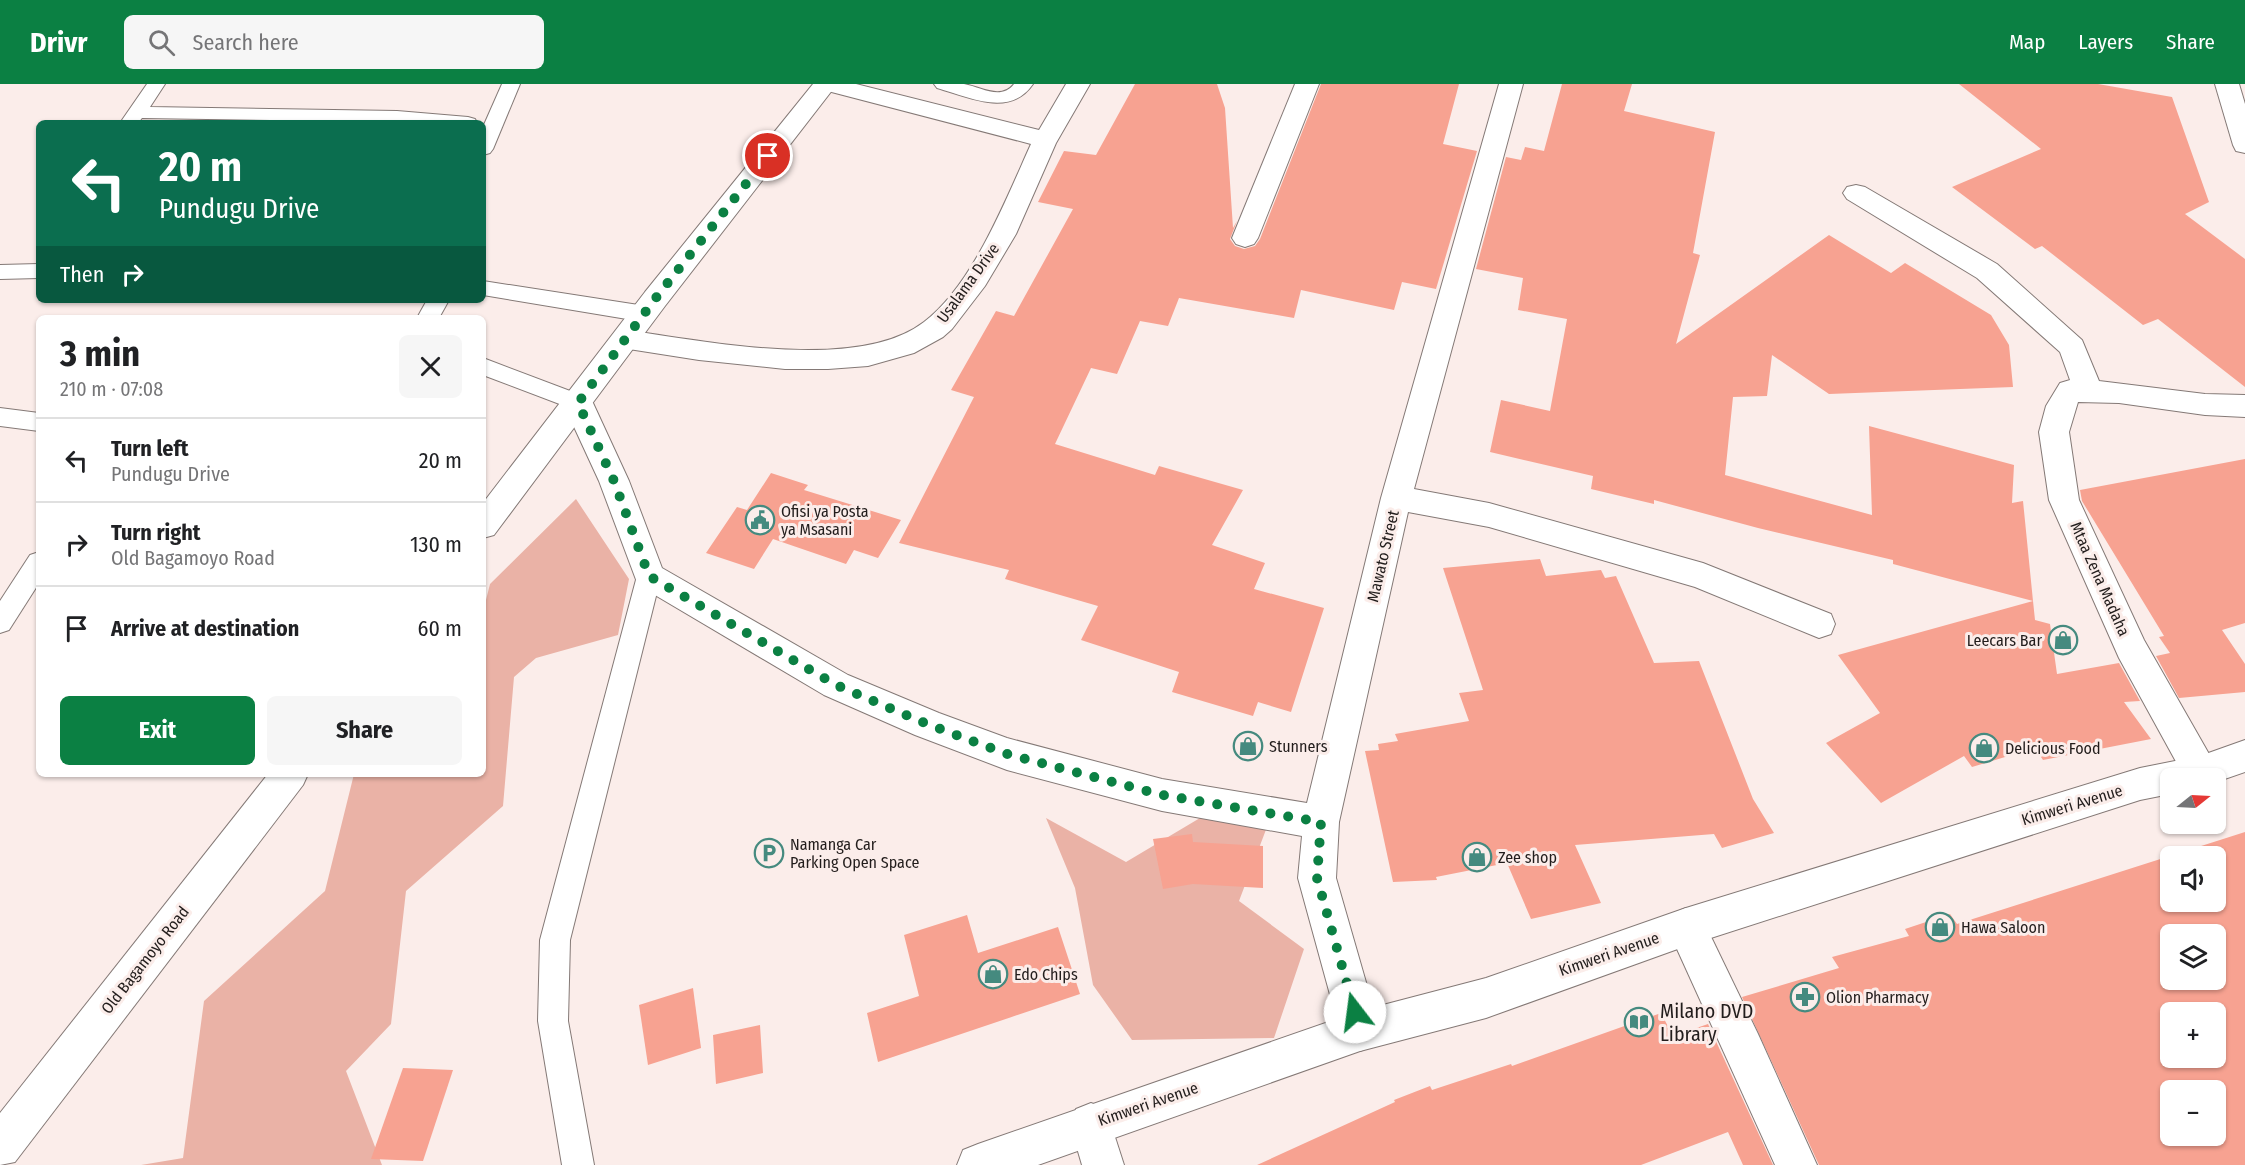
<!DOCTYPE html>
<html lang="en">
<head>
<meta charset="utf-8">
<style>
	:root { --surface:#fff; --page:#f6f6f6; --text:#202124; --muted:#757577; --line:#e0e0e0; --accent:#0b8043 }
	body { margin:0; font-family:"Fira Sans Condensed",sans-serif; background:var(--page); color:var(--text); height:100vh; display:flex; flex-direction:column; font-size:22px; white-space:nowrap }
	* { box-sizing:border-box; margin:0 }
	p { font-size:20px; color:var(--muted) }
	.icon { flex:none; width:33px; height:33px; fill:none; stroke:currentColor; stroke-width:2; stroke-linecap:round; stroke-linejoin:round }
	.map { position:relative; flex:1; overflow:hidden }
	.side { position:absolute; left:36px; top:231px; width:450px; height:462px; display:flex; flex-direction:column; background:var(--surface); border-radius:9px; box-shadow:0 2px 4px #0004 }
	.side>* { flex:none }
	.guide { position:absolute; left:36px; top:36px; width:450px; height:183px; border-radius:9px; box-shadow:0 2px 4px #0004; background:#0b6e4f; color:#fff; overflow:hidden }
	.needle { width:39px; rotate:72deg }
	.fabs { position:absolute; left:2160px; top:684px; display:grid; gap:12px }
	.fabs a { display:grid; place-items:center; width:66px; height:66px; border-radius:9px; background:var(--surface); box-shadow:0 2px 4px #0004; font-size:30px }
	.pin { position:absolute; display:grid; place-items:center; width:51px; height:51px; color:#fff; margin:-26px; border:3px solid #fff; border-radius:50%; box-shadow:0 2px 6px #0007 }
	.me { position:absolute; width:66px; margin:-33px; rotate:345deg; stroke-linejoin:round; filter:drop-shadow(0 0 4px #0008) }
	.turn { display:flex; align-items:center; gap:21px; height:126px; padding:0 24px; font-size:27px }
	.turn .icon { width:78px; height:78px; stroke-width:2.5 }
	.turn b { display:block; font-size:42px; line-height:51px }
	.then { display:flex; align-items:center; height:57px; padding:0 24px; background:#0003; gap:12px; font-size:22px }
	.round { display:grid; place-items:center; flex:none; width:63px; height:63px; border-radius:9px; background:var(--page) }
	.head { display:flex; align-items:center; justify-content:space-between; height:102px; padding:0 24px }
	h1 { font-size:36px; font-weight:700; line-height:45px }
	.cta { display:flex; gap:12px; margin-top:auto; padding:12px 24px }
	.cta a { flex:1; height:69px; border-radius:9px; background:var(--accent); color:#fff; font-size:24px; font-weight:700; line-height:69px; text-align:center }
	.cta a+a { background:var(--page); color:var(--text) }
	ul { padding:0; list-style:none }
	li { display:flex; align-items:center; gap:18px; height:84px; padding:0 24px; border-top:2px solid var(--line) }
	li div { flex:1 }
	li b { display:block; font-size:22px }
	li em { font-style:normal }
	header { display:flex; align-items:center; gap:36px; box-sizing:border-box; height:84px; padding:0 30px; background:var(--accent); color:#fff }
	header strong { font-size:28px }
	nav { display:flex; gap:33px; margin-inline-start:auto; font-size:21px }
	.search { width:420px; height:54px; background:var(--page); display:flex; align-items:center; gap:15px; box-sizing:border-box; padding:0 21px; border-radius:9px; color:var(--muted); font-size:22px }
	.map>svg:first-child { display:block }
	.green { fill:#eab2a6 }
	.building { fill:#f7a291; fill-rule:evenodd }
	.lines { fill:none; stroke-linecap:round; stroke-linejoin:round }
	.service-casing { stroke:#847976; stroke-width:2 }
	.minor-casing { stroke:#847976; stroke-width:2 }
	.tertiary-casing { stroke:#847976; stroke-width:2 }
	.service { fill:#fff; fill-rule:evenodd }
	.minor { fill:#fff; fill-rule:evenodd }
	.tertiary { fill:#fff; fill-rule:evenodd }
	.route { stroke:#0b8043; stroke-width:10; stroke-dasharray:0 18 }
	.labels { text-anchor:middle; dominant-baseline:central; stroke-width:6; stroke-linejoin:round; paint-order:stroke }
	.street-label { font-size:16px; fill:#221d1c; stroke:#fbedea }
	.poi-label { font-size:16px; fill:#221d1c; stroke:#fbedea; text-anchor:start }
	.near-poi-label { font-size:20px; fill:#221d1c; stroke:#fbedea; text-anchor:start }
</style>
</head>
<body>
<header>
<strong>Drivr</strong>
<div class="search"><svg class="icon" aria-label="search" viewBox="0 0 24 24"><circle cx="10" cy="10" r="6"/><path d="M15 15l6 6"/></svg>Search here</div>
<nav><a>Map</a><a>Layers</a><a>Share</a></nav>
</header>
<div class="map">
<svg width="2245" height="1081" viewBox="0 0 2245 1081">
	<rect width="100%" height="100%" fill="#fbedea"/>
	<g class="green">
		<path d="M 576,415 L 629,495 L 618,551 L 536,574 L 514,593 L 503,722 L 406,807 L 391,940 L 346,987 L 382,1081 L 141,1081 L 183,1074 L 204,917 L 325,807 L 354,690 L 483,690 L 483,528 L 490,500 Z"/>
		<path d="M 1205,731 L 1270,735 L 1239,817 L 1304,865 L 1274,954 L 1132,956 L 1093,901 L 1075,804 L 1046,734 L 1126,778 Z"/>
	</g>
	<g class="building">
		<path d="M 1135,0 L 1217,0 L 1225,24 L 1233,144 L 1237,137 L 1230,155 L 1235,162 L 1244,165 L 1255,162 L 1260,155 L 1321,0 L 1459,0 L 1443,60 L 1477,67 L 1436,205 L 1402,198 L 1394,226 L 1301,206 L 1294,234 L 1179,214 L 1168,242 L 1140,237 L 1117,290 L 1091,284 L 1055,360 L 1155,391 L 1159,382 L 1243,406 L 1212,461 L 1265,479 L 1254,505 L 1324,524 L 1291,628 L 1258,618 L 1253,632 L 1172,608 L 1179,588 L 1081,556 L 1098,522 L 1005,495 L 1009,486 L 899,459 L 974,313 L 951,306 L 996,227 L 1014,232 L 1073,125 L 1038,118 L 1064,67 L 1096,71 Z"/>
		<path d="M 1562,0 L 1632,0 L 1624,27 L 1715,48 L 1693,169 L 1700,171 L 1676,260 L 1829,151 L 1891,189 L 1905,179 L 1991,231 L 2009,261 L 2013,303 L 1829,310 L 1772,271 L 1767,312 L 1733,313 L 1725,391 L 1872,431 L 1869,342 L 2014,381 L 2012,419 L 2023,417 L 2033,517 L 1893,480 L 1893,476 L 1758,444 L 1654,416 L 1654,420 L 1591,405 L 1593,392 L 1490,368 L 1501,316 L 1550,327 L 1567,235 L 1518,226 L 1523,194 L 1476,185 L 1506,73 L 1521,76 L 1525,63 L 1544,67 Z"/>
		<path d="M 1959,0 L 2098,0 L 2172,13 L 2209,118 L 2185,130 L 2245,175 L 2245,303 L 2158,235 L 2143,241 L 2042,162 L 2035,165 L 1952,103 L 2041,65 Z"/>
		<path d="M 2245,375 L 2245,539 L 2222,546 L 2245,580 L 2245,608 L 2179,614 L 2156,572 L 2170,569 L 2159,553 L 2164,552 L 2082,417 L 2080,406 Z"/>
		<path d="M 771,389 L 808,401 L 804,406 L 901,436 L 878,474 L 854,466 L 846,480 L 773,455 L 754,485 L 706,469 L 737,423 L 747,426 Z"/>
		<path d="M 1540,475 L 1546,492 L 1601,486 L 1605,494 L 1616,492 L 1654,579 L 1699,577 L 1753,715 L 1774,749 L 1722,764 L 1714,750 L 1575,761 L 1601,819 L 1531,835 L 1507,779 L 1436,793 L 1437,796 L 1393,798 L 1365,667 L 1379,666 L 1378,660 L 1398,657 L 1395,650 L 1469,637 L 1459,609 L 1483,606 L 1443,484 Z"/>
		<path d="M 2033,517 L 2035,536 L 2050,540 L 2057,590 L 2119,579 L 2140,617 L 2124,618 L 2151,655 L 2043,676 L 2035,664 L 1972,683 L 1964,672 L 1881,719 L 1826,659 L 1880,629 L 1838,571 Z"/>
		<path d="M 2245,748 L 2245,1081 L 1819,1081 L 1742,913 L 1839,884 L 1832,873 L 1909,852 L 1905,845 L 1950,830 L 1957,840 ZM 2170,772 L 2216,772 L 2216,818 L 2170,818 ZM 2170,850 L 2216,850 L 2216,896 L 2170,896 ZM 2170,928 L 2216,928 L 2216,974 L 2170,974 ZM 2170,1006 L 2216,1006 L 2216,1052 L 2170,1052 Z"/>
		<path d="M 1192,750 L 1193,758 L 1263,762 L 1263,804 L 1193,800 L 1163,805 L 1153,755 Z"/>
		<path d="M 967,831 L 978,869 L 1058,843 L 1080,910 L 878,978 L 867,929 L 919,912 L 904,851 Z"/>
		<path d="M 693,904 L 701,964 L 648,981 L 639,921 Z"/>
		<path d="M 1661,929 L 1673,952 L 1708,940 L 1773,1081 L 1743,1081 L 1728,1048 L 1641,1081 L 1257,1081 L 1395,1018 L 1394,1016 L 1430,1002 L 1432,1006 L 1511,980 L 1512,982 Z"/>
		<path d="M 760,941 L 763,989 L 716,1000 L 713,951 Z"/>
		<path d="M 403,984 L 453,986 L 423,1077 L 371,1075 Z"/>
	</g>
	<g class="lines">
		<g class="service-casing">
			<g id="service">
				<path d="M 147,0 L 165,0 L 150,23 L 397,27 L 468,33 L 475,35 L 477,39 L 142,34 L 138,39 L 120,39 Z"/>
				<path d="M 502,0 L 520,0 L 493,65 L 490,69 L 483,71 L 483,43 Z"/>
				<path d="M 934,0 C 943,0 954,0 964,0 C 981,3 1001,17 1014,0 L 1033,0 C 1010,34 969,13 937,4 Z"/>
				<path d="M 39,180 L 39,194 L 0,195 L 0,181 Z"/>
				<path d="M 483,197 L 645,222 L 653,225 L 656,230 L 653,235 L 645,238 L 483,211 Z"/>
				<path d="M 427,216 L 449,216 L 439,234 L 417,234 Z"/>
				<path d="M 483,274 L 586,313 L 589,319 L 586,325 L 578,327 L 483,291 Z"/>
				<path d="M 0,324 L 39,329 L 39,347 L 0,342 Z"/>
				<path d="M 39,468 L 39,499 L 9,546 L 0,549 L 0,517 L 30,471 Z"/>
				<path d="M 649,482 L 658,485 L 661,492 L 570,856 L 568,937 L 594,1081 L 562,1081 L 538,937 L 540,856 L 637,492 L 640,485 Z"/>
			</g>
		</g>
		<g class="minor-casing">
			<g id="minor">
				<path d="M 816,0 L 856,0 L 1039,46 L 1066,0 L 1090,0 L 1056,59 L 1016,150 L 985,202 L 952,245 L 943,253 L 914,269 L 868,282 L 828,285 L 785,285 L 699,276 L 616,263 L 612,256 L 616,249 L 626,246 C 705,257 858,289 924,238 C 973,201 1006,115 1031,60 L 820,5 Z"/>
				<path d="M 1295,0 L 1319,0 L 1258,154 L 1254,160 L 1245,163 L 1236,160 L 1232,154 Z"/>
				<path d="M 1499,0 L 1523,0 L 1414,405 L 1489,419 L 1703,479 L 1831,530 L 1835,540 L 1831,550 L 1819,554 L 1695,503 L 1489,443 L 1408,428 L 1339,738 L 1336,794 L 1380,947 L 1374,961 L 1360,967 L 1346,961 L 1340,947 L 1298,794 L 1302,752 L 1162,727 L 1007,686 L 915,651 L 824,611 L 638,501 L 599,397 L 563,319 L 568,311 L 578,308 L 588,311 L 593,319 L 629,397 L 662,484 L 848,591 L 939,629 L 1007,654 L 1162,695 L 1307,719 L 1381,414 Z"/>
				<path d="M 2215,0 L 2239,0 L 2245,20 L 2245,69 L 2236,67 L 2233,61 Z"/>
				<path d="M 1856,101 L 1865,103 L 1997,180 L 2082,256 L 2099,297 L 2205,310 L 2245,311 L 2245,333 L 2205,331 L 2119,319 L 2078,318 L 2069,348 L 2079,416 L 2144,556 L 2213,677 L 2218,688 L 2215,694 L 2185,694 L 2119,574 L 2049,416 L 2039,348 L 2046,322 L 2060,299 L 2070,296 L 2060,268 L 1977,194 L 1847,115 L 1843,109 L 1847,103 Z"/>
				<path d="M 1686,824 L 1700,830 L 1758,950 L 1817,1081 L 1775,1081 L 1667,843 L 1672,830 Z"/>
				<path d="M 1091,1019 L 1106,1025 L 1124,1081 L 1082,1081 L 1070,1040 L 1076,1025 Z"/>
			</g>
		</g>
		<g class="tertiary-casing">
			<g id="tertiary">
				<path d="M 813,0 L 837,0 L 665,222 L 494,451 L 483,454 L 483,419 L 645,208 Z"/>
				<path d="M 2245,656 L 2245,688 L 2216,698 L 2216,694 L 2170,694 L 2170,710 L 2140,716 L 1686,862 L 1486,934 L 1360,967 L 1038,1081 L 957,1081 L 963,1066 L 978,1060 L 1360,927 L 1486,894 L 1686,824 L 2140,684 L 2200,672 Z"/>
				<path d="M 268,690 L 308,690 L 303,701 L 15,1078 L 0,1081 L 0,1029 Z"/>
			</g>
		</g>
		<use href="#service" class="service"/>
		<use href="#minor" class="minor"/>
		<use href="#tertiary" class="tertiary"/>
	</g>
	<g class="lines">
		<path class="route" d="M 768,72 L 655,215 L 578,319 L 614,397 L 649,492 L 836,601 L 927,640 L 1007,670 L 1162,711 L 1321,738 L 1317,794 L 1355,928"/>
	</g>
	<defs>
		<g id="civic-ring" transform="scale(1.5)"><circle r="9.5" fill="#fbedea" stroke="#458a7f" stroke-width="1.5"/><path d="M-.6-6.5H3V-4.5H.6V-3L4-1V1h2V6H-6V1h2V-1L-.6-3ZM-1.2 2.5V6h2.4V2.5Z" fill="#458a7f"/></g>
		<g id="shop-ring" transform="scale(1.5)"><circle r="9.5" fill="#fbedea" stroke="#458a7f" stroke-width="1.5"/><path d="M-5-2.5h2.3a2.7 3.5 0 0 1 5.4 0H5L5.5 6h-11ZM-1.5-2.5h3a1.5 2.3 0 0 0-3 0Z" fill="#458a7f"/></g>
		<g id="parking-ring" transform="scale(1.5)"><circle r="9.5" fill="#fbedea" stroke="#458a7f" stroke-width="1.5"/><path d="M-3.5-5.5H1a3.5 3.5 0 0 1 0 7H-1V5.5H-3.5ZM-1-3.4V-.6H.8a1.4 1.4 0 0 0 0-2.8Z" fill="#458a7f"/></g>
		<g id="pharmacy-ring" transform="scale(1.5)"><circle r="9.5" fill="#fbedea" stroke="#458a7f" stroke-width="1.5"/><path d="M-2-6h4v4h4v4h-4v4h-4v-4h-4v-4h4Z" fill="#458a7f"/></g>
		<g id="library-ring" transform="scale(1.5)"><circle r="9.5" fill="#fbedea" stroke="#458a7f" stroke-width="1.5"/><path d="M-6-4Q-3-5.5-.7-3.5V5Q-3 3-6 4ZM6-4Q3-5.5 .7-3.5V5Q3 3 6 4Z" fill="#458a7f"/></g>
	</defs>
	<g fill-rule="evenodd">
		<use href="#civic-ring" x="760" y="436"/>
		<use href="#shop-ring" x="2063" y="556"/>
		<use href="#shop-ring" x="1248" y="662"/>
		<use href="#shop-ring" x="1984" y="664"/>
		<use href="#parking-ring" x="769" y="769"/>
		<use href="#shop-ring" x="1477" y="773"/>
		<use href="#shop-ring" x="1940" y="843"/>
		<use href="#shop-ring" x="993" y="890"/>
		<use href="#pharmacy-ring" x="1805" y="913"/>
		<use href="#library-ring" x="1639" y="938"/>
	</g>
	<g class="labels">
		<g class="street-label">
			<text transform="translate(968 199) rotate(-54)">Usalama Drive</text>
			<text transform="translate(1383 472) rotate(-77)">Mawato Street</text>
			<text transform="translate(2100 495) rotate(66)">Mtaa Zena Madaha</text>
			<text transform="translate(2072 721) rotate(-17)">Kimweri Avenue</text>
			<text transform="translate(1609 870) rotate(-19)">Kimweri Avenue</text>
			<text transform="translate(145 876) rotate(-52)">Old Bagamoyo Road</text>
			<text transform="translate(1148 1020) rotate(-19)">Kimweri Avenue</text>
		</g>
		<g class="poi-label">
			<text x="781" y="427">Ofisi ya Posta<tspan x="781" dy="18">ya Msasani</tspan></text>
			<text x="2042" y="556" text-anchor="end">Leecars Bar</text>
			<text x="1269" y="662">Stunners</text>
			<text x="2005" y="664">Delicious Food</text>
			<text x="790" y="760">Namanga Car<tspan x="790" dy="18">Parking Open Space</tspan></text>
			<text x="1498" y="773">Zee shop</text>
			<text x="1961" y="843">Hawa Saloon</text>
			<text x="1014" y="890">Edo Chips</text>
			<text x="1826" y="913">Olion Pharmacy</text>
		</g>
		<g class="near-poi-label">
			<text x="1660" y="927">Milano DVD<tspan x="1660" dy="23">Library</tspan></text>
		</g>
	</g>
</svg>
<div class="fabs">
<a><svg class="needle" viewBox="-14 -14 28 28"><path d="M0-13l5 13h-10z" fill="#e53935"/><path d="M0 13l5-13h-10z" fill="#757577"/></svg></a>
<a><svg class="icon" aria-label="sound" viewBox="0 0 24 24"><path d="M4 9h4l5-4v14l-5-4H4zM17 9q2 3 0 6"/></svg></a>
<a><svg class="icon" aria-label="layers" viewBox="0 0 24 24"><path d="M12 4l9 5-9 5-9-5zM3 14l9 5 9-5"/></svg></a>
<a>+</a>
<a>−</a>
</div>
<div class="pin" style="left:768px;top:72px;background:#d93025"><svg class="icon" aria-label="arrive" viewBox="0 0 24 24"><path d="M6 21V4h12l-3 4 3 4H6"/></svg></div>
<svg class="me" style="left:1355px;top:928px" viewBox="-20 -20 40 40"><circle r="19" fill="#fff"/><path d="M0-13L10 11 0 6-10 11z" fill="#0b8043"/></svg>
<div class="guide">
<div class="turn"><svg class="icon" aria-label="left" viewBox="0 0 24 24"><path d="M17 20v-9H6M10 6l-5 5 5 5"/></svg><div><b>20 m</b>Pundugu Drive</div></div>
<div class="then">Then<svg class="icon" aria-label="right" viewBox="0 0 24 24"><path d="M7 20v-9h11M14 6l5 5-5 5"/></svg></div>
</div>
<section class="side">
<div class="head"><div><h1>3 min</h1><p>210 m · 07:08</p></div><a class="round"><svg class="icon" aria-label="close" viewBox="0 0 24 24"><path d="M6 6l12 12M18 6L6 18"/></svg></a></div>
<ul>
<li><svg class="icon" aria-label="left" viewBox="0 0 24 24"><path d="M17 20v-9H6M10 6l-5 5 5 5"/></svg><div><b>Turn left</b><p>Pundugu Drive</p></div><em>20 m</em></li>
<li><svg class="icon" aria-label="right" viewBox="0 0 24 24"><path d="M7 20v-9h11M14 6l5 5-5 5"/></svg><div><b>Turn right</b><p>Old Bagamoyo Road</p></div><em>130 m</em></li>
<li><svg class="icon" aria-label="arrive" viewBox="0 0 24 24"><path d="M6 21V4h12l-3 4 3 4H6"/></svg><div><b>Arrive at destination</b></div><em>60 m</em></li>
</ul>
<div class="cta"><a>Exit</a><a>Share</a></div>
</section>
</div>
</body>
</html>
